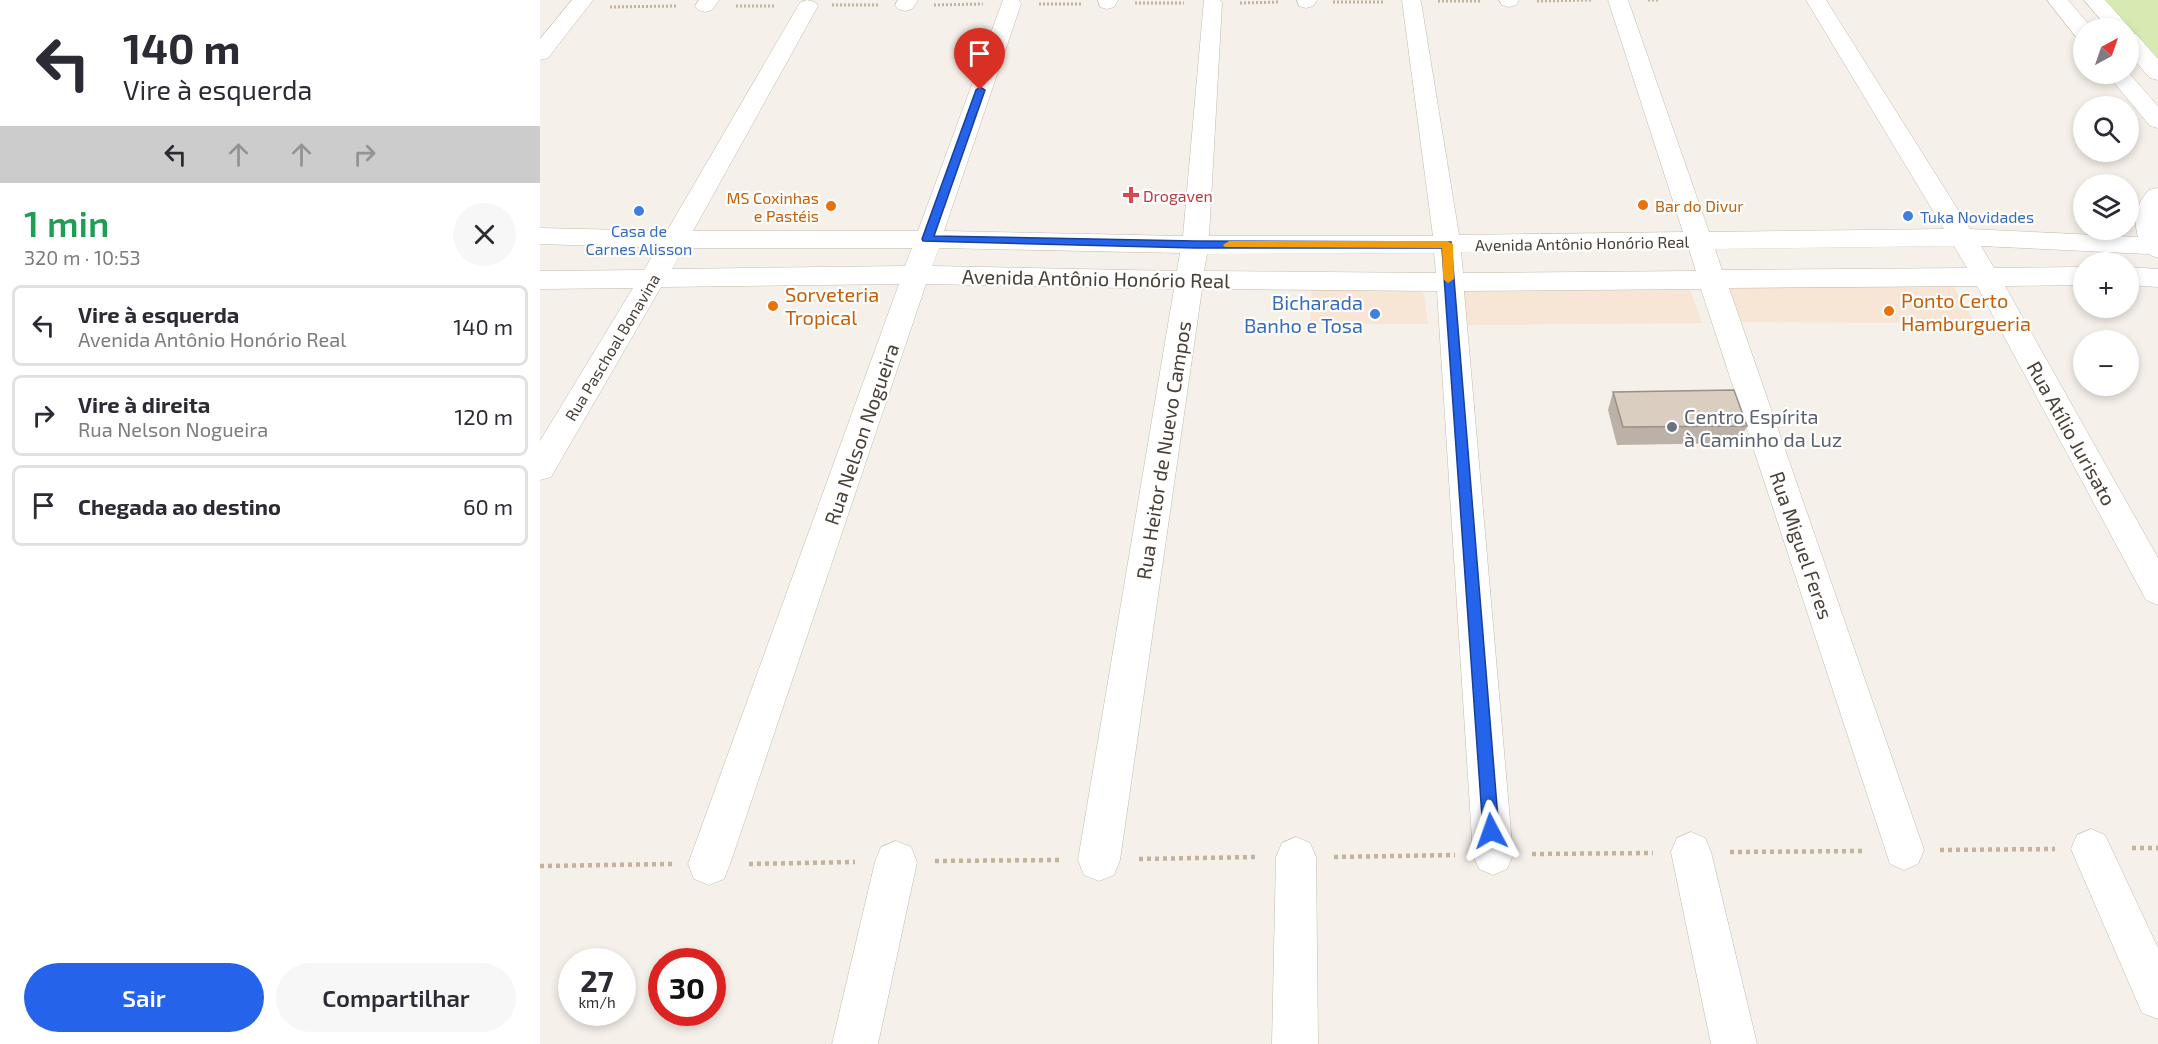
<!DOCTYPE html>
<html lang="pt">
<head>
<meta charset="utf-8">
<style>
	:root { --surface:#fff; --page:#f7f7f7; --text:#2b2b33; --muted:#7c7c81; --line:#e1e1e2; --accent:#2563eb }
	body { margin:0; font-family:"Exo 2",sans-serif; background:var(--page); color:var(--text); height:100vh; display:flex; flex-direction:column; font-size:22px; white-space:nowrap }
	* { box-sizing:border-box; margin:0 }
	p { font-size:20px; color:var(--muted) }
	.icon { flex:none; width:33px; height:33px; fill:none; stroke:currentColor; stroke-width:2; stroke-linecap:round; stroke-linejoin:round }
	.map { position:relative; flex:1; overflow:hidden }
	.details { display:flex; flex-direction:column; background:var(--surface); width:540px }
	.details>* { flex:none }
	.guide { background:#fff; color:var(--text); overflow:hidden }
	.needle { width:39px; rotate:40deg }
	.buttons { position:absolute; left:1533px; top:18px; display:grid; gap:12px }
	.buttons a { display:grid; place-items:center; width:66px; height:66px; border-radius:50%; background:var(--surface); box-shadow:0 3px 9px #0003; font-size:30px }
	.speed { position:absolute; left:18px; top:948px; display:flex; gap:12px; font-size:30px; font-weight:700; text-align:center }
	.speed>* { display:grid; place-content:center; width:78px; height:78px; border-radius:50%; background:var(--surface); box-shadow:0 3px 9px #0003; line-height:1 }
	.speed small { font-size:15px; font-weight:400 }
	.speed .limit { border:9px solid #d22; background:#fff; color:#111 }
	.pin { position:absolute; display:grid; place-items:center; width:51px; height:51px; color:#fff; margin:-62px -26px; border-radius:50% 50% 50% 0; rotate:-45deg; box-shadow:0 0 6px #0007 }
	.pin .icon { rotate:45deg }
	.me { position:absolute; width:66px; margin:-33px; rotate:356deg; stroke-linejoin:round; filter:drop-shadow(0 0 4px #0008) }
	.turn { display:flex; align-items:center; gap:21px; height:126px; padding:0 24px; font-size:27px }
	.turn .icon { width:78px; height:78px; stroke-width:2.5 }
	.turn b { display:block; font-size:42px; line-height:51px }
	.lanes { display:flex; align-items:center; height:57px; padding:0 24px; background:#0003; justify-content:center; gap:30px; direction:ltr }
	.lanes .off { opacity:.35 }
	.round { display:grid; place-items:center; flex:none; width:63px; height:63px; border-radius:32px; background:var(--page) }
	.summary { display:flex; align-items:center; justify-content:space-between; height:102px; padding:0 24px }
	h1 { font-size:36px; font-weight:600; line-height:45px; color:#1e9e55 }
	.cta { display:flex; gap:12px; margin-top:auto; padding:12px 24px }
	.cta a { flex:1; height:69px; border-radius:36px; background:var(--accent); color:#fff; font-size:24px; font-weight:600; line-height:69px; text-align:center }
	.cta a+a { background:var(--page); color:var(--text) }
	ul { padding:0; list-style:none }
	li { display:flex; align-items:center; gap:18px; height:81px; margin:0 12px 9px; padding:0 12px; border:3px solid var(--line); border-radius:9px }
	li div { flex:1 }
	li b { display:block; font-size:22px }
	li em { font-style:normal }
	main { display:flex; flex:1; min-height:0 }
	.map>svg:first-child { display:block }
	.commercial { fill:#f7e5d5 }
	.green { fill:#d6eab1 }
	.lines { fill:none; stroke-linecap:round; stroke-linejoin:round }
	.minor-casing { stroke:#c4baae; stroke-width:1 }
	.path-far1 { stroke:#c3b29c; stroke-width:3; stroke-dasharray:2 2; stroke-linecap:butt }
	.path { stroke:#c3b29c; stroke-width:4.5; stroke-dasharray:4 4; stroke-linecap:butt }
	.minor { fill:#fff; fill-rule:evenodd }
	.wall { fill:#bbb1a6 }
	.building { fill:#dacec1; stroke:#999087; stroke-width:1.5 }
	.route { fill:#2563eb; stroke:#184099; stroke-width:1.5 }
	.slow { fill:#f59e0b }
	.health-dot { fill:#e0444e; stroke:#fff; stroke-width:2 }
	.food-dot { fill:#e8710a; stroke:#fff; stroke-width:2 }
	.shop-dot { fill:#3f7fe0; stroke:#fff; stroke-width:2 }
	.worship-dot { fill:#6b7280; stroke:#fff; stroke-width:2 }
	.labels { text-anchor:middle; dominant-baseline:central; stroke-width:4.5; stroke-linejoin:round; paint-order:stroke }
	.far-health-label { font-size:16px; fill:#be3a42; stroke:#fff; text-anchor:start }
	.far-food-label { font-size:16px; fill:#c56008; stroke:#fff; text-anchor:end }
	.far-shop-label { font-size:16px; fill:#366cbe; stroke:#fff; text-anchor:start }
	.far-street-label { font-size:16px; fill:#494037; stroke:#fff }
	.street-label { font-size:20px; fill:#494037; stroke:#fff }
	.food-label { font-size:20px; fill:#c56008; stroke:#fff; text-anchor:start }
	.shop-label { font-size:20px; fill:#366cbe; stroke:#fff; text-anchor:end }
	.worship-label { font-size:20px; fill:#5b616d; stroke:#fff; text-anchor:start }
</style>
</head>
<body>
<main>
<section class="details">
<div class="guide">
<div class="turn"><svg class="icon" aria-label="left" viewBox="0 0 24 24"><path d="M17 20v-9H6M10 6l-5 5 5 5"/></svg><div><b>140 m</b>Vire à esquerda</div></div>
<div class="lanes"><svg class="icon" aria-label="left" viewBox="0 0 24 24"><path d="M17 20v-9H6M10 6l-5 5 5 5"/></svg><svg class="icon off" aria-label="ahead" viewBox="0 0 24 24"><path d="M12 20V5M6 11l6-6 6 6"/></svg><svg class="icon off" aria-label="ahead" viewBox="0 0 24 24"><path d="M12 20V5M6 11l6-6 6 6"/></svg><svg class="icon off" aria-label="right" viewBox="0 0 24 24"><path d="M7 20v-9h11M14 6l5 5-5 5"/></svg></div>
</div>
<div class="summary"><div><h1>1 min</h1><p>320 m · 10:53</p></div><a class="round"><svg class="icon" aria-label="close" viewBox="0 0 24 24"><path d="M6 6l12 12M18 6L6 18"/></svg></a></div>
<ul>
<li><svg class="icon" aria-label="left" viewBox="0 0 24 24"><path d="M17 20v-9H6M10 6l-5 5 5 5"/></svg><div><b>Vire à esquerda</b><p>Avenida Antônio Honório Real</p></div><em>140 m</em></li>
<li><svg class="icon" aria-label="right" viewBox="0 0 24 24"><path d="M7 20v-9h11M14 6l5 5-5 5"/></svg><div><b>Vire à direita</b><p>Rua Nelson Nogueira</p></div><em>120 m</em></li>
<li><svg class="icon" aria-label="arrive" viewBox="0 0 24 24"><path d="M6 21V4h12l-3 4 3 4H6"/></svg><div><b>Chegada ao destino</b></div><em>60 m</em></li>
</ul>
<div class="cta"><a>Sair</a><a>Compartilhar</a></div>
</section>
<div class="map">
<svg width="1618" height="1044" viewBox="0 0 1618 1044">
	<rect width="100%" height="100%" fill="#f5f0e9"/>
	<g class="commercial">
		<path d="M 1179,281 L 1411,283 L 1435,323 L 1190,322 Z"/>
		<path d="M 772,283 L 879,287 L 884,294 L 888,324 L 770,324 Z"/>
		<path d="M 1145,285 L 1151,292 L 1162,323 L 919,325 L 912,290 Z"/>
	</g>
	<path class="green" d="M 1561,0 L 1618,0 L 1618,64 Z"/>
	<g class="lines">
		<g class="minor-casing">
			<g id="minor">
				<path d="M 32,0 L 53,0 L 8,58 L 0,60 L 0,39 Z"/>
				<path d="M 159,0 L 179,0 L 172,10 L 165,12 L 158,10 L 155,6 Z"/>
				<path d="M 267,0 L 275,2 L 278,6 L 153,231 L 378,231 L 463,0 L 479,0 L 481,4 L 404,231 L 643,236 L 664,0 L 680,0 L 682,3 L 669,236 L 893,236 L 862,0 L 880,0 L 881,2 L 919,235 L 1143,232 L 1068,0 L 1088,0 L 1169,232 L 1404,229 L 1266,0 L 1286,0 L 1430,229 L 1598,237 C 1593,218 1596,204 1609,190 L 1618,188 L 1618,258 L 1608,254 L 1441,246 L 1454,268 L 1544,267 L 1544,285 L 1465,286 L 1618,558 L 1618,605 L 1606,600 L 1437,286 L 1189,288 L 1384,850 L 1378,864 L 1364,870 L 1350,864 L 1161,289 L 924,291 L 973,855 L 967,869 L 953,875 L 939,869 L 933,855 L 897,291 L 662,289 L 580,860 L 574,875 L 559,881 L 544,875 L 538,860 L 634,289 L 386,284 L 190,864 L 184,879 L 169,885 L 154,879 L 148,864 L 359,284 L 121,287 L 11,477 L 0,480 L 0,441 L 93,288 L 0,289 L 0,271 L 104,270 L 117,248 L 0,244 L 0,228 L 127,231 L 258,6 L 261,2 ZM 1414,246 L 1427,268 L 1182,270 L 1175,249 ZM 143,248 L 372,248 L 365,266 L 132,269 ZM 399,248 L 640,253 L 637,271 L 392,266 ZM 1149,249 L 1156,271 L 923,273 L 921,252 ZM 894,253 L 896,273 L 664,271 L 667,254 Z"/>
				<path d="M 358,0 L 378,0 L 372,9 L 365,11 L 358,9 L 355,5 Z"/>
				<path d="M 558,0 L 578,0 L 574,7 L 567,9 L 560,7 Z"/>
				<path d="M 757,0 L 777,0 L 773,6 L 766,8 L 759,6 Z"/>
				<path d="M 959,0 L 979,0 L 976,5 L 969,7 L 962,5 Z"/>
				<path d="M 1507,0 L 1528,0 L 1552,28 L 1544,28 L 1544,38 L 1536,37 Z"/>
				<path d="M 1544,0 L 1565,0 L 1590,28 L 1568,28 Z"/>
				<path d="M 1588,33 L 1596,34 L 1618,59 L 1618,80 L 1610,78 L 1588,53 Z"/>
				<path d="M 1588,72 L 1618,106 L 1618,128 L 1610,126 L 1567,74 Z"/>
				<path d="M 1588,267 L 1618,269 L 1618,287 L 1588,285 Z"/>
				<path d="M 1551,829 L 1565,835 L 1618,948 L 1618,1019 L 1602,1013 L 1531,849 L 1537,835 Z"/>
				<path d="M 1151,832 L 1165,838 L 1171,852 L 1217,1044 L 1171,1044 L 1131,852 L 1137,838 Z"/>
				<path d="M 756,837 L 770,843 L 776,857 L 778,1044 L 732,1044 L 736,857 L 742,843 Z"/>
				<path d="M 356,841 L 371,847 L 377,862 L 338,1044 L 292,1044 L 335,862 L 341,847 Z"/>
			</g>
		</g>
		<g class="path-far1">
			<path d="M 1108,0 L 1118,0"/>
			<path d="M 898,1 L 941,1"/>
			<path d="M 997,1 L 1052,0"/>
			<path d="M 793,2 L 845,2"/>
			<path d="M 595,3 L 644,3"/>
			<path d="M 700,3 L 740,2"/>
			<path d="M 499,4 L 542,4"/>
			<path d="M 292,5 L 338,5"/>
			<path d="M 394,5 L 443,4"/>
			<path d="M 196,6 L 236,6"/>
			<path d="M 70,7 L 137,6"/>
		</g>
		<g class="path">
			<path d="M 1592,848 L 1618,848"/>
			<path d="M 1400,850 L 1515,849"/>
			<path d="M 1190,852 L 1326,851"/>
			<path d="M 992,854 L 1113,853"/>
			<path d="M 794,857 L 915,855"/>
			<path d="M 599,859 L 717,857"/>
			<path d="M 395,861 L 519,860"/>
			<path d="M 209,864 L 315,862"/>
			<path d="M 0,866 L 132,864"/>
		</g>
		<use href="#minor" class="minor"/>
	</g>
	<path class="wall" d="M 1073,392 L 1207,426 L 1198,443 L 1077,445 L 1068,410 Z"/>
	<path class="building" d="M 1194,390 L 1207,426 L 1083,427 L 1073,392 Z"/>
	<path class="route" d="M 440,87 L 445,90 L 394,236 L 655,241 L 911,242 L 959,831 L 957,837 L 951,839 L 945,837 L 943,831 L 902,248 L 655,248 L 383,241 L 382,239 L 436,90 Z"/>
	<path class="slow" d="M 689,241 L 907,241 L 913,244 L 914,279 L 908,283 L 903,279 L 902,248 L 685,247 L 683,245 Z"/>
	<path class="health-dot" d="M588 186h6v6h6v6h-6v6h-6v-6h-6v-6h6z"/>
	<g class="food-dot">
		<circle cx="1103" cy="205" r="6"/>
		<circle cx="291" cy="206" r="6"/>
		<circle cx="233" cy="306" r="6"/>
		<circle cx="1349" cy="311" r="6"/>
	</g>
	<g class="shop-dot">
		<circle cx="99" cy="211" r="6"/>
		<circle cx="1368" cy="216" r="6"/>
		<circle cx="835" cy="314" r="6"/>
	</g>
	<circle class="worship-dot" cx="1132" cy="427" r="6"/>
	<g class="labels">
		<g class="far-health-label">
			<text x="603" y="195">Drogaven</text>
		</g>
		<g class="far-food-label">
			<text x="279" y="197">MS Coxinhas<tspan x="279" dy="18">e Pastéis</tspan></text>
			<text x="1115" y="205" text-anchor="start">Bar do Divur</text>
		</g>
		<g class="far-shop-label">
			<text x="1380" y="216">Tuka Novidades</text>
			<text x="99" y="230" text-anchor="middle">Casa de<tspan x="99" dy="18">Carnes Alisson</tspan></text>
		</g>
		<g class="far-street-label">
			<text transform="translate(1042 243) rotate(-1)">Avenida Antônio Honório Real</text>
			<text transform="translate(72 347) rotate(-59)">Rua Paschoal Bonavina</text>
		</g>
		<g class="street-label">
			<text transform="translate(556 278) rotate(1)">Avenida Antônio Honório Real</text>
			<text transform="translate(1532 433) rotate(61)">Rua Atílio Jurisato</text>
			<text transform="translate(321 434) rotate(-71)">Rua Nelson Nogueira</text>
			<text transform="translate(623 450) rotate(-81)">Rua Heitor de Nuevo Campos</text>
			<text transform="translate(1262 545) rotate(71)">Rua Miguel Feres</text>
		</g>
		<g class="food-label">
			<text x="245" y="294">Sorveteria<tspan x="245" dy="23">Tropical</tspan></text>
			<text x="1361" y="300">Ponto Certo<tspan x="1361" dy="23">Hamburgueria</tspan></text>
		</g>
		<g class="shop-label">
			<text x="823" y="302">Bicharada<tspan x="823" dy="23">Banho e Tosa</tspan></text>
		</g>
		<g class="worship-label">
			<text x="1144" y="416">Centro Espírita<tspan x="1144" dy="23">à Caminho da Luz</tspan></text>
		</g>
	</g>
</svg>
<div class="buttons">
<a><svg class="needle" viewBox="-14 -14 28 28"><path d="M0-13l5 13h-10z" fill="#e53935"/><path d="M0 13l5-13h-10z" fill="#7c7c81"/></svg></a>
<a><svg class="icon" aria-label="search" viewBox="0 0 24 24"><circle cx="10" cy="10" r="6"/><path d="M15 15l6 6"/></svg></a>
<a><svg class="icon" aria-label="layers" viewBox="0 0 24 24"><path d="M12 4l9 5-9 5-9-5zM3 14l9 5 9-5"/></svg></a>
<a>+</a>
<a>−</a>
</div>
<div class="speed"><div>27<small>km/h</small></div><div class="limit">30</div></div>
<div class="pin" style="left:440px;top:90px;background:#d93025"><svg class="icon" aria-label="arrive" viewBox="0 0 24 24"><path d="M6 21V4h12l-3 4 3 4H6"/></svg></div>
<svg class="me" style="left:951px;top:831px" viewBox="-20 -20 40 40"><path d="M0-17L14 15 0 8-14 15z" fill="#2563eb" stroke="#fff" stroke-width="4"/></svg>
</div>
</main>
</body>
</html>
